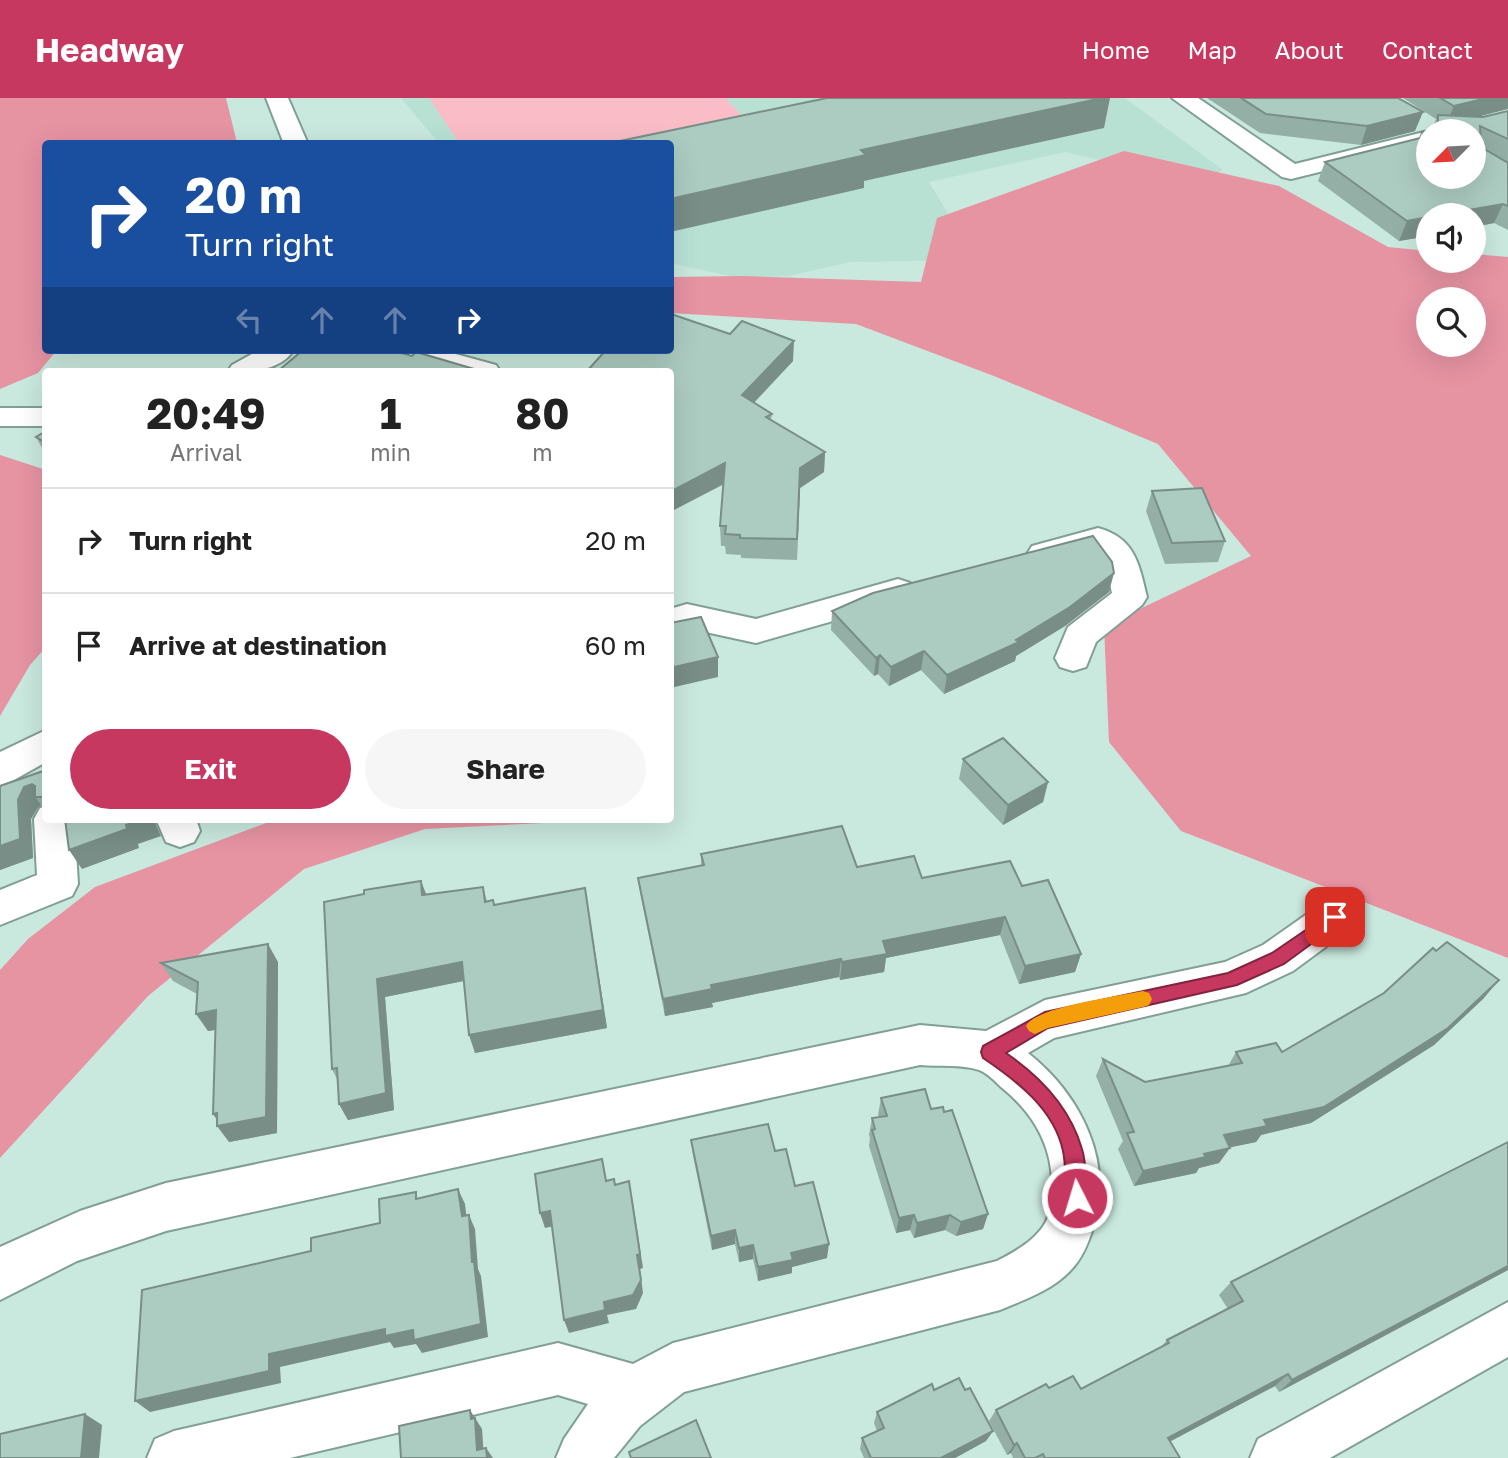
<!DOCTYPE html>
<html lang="en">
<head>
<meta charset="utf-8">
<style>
	:root { --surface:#fff; --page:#f6f6f6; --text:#222; --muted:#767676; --line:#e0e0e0; --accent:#c73861 }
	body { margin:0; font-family:"Golos Text",sans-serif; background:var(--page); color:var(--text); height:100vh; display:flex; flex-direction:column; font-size:26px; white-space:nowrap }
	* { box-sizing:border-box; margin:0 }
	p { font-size:23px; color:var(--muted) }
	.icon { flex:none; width:38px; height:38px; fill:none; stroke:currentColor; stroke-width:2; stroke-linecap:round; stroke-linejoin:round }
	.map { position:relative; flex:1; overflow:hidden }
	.panel { position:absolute; left:42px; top:270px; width:632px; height:455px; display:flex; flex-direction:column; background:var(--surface); border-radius:7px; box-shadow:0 7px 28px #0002 }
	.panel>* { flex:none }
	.top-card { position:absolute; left:42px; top:42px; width:632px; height:214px; border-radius:7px; box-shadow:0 7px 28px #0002; background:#1a4fa0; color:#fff; overflow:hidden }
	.needle { width:46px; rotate:246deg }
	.tools { position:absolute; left:1416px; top:21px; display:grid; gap:14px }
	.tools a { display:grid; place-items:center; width:70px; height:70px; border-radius:50%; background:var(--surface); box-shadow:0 7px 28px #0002; font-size:35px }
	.pin { position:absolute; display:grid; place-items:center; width:60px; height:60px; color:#fff; margin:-30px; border-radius:14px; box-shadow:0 4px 10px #0006 }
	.me { position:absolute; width:77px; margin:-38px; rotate:355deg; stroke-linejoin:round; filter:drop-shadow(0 0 5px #0008) }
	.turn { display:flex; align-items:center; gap:24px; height:147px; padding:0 28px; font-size:32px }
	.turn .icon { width:91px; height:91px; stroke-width:2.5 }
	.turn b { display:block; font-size:49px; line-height:60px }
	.lanes { display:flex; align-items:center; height:66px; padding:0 28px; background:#0003; justify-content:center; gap:35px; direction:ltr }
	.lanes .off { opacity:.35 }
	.eta { display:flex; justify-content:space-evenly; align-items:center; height:119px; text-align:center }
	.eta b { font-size:42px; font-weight:700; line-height:49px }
	.button { display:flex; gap:14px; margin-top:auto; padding:14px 28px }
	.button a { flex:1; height:80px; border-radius:42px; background:var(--accent); color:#fff; font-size:28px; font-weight:700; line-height:80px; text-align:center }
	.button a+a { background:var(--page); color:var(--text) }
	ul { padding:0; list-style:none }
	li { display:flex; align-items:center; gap:21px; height:105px; padding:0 28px; border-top:2px solid var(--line) }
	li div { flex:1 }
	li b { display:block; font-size:26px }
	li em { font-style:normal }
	header { display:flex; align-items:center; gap:42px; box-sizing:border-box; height:98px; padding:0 35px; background:var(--accent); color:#fff }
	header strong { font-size:33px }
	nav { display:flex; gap:38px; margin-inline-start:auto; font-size:24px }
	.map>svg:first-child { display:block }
	.built { fill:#b8e1d4 }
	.green { fill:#fabdc7 }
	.forest { fill:#e693a2; fill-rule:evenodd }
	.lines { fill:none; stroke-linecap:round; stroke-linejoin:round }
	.minor-casing { stroke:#819f95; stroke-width:4 }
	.minor { fill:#fff; fill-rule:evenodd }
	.wall { fill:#94afa6; fill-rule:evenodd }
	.shaded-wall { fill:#788e87 }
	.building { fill:#accbc1; stroke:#788e87; stroke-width:2 }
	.route { fill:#c73861; stroke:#81243f; stroke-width:2 }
	.slow { fill:#f59e0b }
</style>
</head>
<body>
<header>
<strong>Headway</strong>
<nav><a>Home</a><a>Map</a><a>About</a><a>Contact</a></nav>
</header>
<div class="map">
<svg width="1508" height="1360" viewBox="0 0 1508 1360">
	<rect width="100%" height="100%" fill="#c9e8de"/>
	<path class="built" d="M 401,0 L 1125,0 L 1223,72 L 1195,84 L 1065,54 L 929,84 L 976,162 L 850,164 L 788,178 L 739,180 L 670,165 L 670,46 L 439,45 Z"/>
	<path class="green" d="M 429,0 L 725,0 L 759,35 L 670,46 L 459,45 Z"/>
	<g class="forest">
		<path d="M 0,0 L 226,0 L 237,45 L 46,46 L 46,252 L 57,252 L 38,275 L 0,291 Z"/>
		<path d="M 1124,53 L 1279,88 L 1388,149 L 1428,153 L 1428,163 L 1474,163 L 1474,156 L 1508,159 L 1508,860 L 1181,733 L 1109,644 L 1104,528 L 1251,458 L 1158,346 L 994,278 L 856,226 L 670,215 L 670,179 L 743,178 L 921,184 L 937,120 ZM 1428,201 L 1474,201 L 1474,247 L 1428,247 Z"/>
		<path d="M 0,357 L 46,372 L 45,550 L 30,567 L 0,618 Z"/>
		<path d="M 277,721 L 550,721 L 544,725 L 425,731 L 304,771 L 148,898 L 0,1060 L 0,872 L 28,841 L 95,789 Z"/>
	</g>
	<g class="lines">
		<g class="minor-casing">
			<g id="minor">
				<path d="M 266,0 L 288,0 L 308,46 L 284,46 Z"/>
				<path d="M 1172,0 L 1198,0 L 1295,66 L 1428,33 L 1428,47 L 1291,81 L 1282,79 Z"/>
				<path d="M 259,252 L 294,252 C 279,274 251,273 228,273 L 232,267 Z"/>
				<path d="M 394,252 L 441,252 L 496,267 L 500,273 L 453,273 L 398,258 Z"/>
				<rect x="0" y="310" width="46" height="18"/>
				<path d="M 1098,430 C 1135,440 1139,466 1147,499 L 1142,507 L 1096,544 L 1086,569 L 1073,573 L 1060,569 L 1055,560 L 1068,529 L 1112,495 L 1105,465 L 1092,454 L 1044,467 L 1032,464 L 1027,456 L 1032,448 Z"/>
				<path d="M 898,481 L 910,485 L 915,493 L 910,501 L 756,545 L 687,530 L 670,535 L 670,511 L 687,506 L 756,521 Z"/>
				<path d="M 46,632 L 46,664 L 14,682 L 0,687 L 0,654 Z"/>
				<path d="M 46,708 L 46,721 L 74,721 L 78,786 L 72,798 L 0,827 L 0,792 L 37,777 L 34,721 L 40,710 Z"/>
				<path d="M 156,721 L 196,721 L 200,733 L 194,744 L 180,749 L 166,744 Z"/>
				<path d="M 1335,801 L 1350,807 L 1356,819 L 1350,831 L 1293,873 L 1246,895 L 1054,940 L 1028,955 C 1080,996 1115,1064 1093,1130 C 1088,1146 1082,1161 1070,1173 C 1052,1192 1024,1202 1000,1212 L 684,1294 L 640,1328 L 614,1360 L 556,1360 L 564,1341 L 588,1306 L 558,1297 L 290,1360 L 147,1360 L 155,1341 L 174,1333 L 558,1245 L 633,1266 L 673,1245 L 997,1163 C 1014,1154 1033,1144 1044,1127 C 1049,1120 1050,1111 1051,1102 C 1057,1055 1036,1017 1001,989 C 995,983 987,975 979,972 C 962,966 938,969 920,967 L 166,1133 L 77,1163 L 0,1202 L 0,1149 L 80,1113 L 166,1085 L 920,927 L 986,933 L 1045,902 L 1225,864 L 1263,847 L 1320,807 Z"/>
				<path d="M 1508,1204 L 1508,1259 L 1330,1360 L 1250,1360 L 1258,1341 Z"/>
			</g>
		</g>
		<use href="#minor" class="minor"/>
	</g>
	<g class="wall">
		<path d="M 1207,0 L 1398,0 L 1415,33 L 1361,47 L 1260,35 Z"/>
		<path d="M 1403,0 L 1508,0 L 1480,19 L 1508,13 L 1508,64 L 1495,58 L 1508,65 L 1508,132 L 1494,125 L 1474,129 L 1474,117 L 1428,117 L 1428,138 L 1399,143 L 1318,83 L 1325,64 L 1419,40 L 1421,34 L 1432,31 L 1436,21 ZM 1428,33 L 1474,33 L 1428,79 Z"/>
		<path d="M 793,263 L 754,305 L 772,316 L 771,322 L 825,354 L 824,374 L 800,390 L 797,462 L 741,460 L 741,457 L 726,456 L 725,448 L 721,448 L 720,428 L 723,386 L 670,414 L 670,273 Z"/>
		<path d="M 46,333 L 46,357 L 36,339 Z"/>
		<path d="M 1152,393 L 1225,443 L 1218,464 L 1165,466 L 1146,413 Z"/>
		<path d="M 1109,494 L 1065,528 L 1016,558 L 1015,563 L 944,596 L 921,572 L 889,588 L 878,576 L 874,578 L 831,532 L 832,513 Z"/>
		<path d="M 963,661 L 1048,684 L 1043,704 L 1003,727 L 959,681 Z"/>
		<path d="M 46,672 L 46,714 L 41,707 L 38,709 L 31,721 L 33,760 L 0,772 L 0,688 Z"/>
		<path d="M 701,756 L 857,769 L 922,780 L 1022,788 L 1081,856 L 1075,874 L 1019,886 L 1000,837 L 886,860 L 884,874 L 840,882 L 839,879 L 712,905 L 713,909 L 665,918 L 641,799 L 638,780 L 701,768 Z"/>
		<path d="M 421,783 L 426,797 L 483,789 L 487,803 L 495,807 L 588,809 L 607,930 L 475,955 L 464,883 L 385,899 L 394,1012 L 348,1022 L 339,1006 L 338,983 L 332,971 L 364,796 Z"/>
		<path d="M 278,864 L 277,1035 L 229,1044 L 215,932 L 208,933 L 197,896 L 173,883 L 161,865 Z"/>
		<path d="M 1484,900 L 1434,947 L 1311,1025 L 1261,1037 L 1256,1044 L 1230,1049 L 1219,1065 L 1199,1070 L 1196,1075 L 1134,1088 L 1118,1051 L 1123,1043 L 1096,978 L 1103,961 L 1145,984 L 1228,968 L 1236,954 L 1282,954 Z"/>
		<path d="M 881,1000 L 944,1014 L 988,1116 L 983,1131 L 956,1138 L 945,1132 L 914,1140 L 910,1132 L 896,1135 L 869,1048 L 870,1040 L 869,1037 L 872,1020 L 879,1019 L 878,1017 Z"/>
		<path d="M 691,1042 L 775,1053 L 795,1088 L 827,1160 L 792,1169 L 792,1175 L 758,1183 L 753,1161 L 739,1164 L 735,1146 L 712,1152 L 693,1057 Z"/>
		<path d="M 1508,1044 L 1508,1172 L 1279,1294 L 1275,1288 L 1170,1343 L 1180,1360 L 1013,1360 L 1011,1355 L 1007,1357 L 989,1323 L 996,1312 L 1049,1290 L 1081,1291 L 1160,1250 L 1167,1242 L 1228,1211 L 1219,1197 L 1231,1184 Z"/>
		<path d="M 934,1292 L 965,1292 L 993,1333 L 986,1343 L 955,1360 L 864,1360 L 860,1351 L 862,1340 L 877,1333 L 874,1325 L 877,1314 Z"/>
	</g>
	<g class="shaded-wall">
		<path d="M 1102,0 L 1110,0 L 1104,30 L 864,83 L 864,90 L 670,134 L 670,101 L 861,52 Z"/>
		<path d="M 1487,0 L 1508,0 L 1508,11 L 1446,27 L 1454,8 Z"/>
		<path d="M 1423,14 L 1415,33 L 1361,47 L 1367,28 Z"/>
		<path d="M 1503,106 L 1494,125 L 1474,129 L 1474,117 L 1440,117 Z"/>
		<path d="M 1428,119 L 1428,138 L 1399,143 L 1407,123 Z"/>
		<path d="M 794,243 L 793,263 L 742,317 L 742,297 Z"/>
		<path d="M 825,354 L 824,374 L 800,390 L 797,462 L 800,370 Z"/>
		<path d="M 725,365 L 726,385 L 670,414 L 670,394 Z"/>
		<path d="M 1114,475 L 1109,494 L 1065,528 L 1016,558 L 1015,563 L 944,596 L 947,577 L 1016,542 Z"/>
		<path d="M 924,553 L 921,572 L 889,588 L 891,569 Z"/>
		<path d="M 880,557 L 878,576 L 874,578 L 876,560 Z"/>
		<path d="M 718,559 L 718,579 L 670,590 L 670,570 Z"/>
		<path d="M 1048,684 L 1043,704 L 1003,727 L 1008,707 Z"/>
		<path d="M 32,686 L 41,699 L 35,699 L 41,707 L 38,709 L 31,721 L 33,760 L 0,772 L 0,748 L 18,702 L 24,689 Z"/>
		<path d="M 143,721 L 154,721 L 154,722 L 161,738 L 138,746 L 139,750 L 82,771 L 69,752 L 126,727 Z"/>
		<path d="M 198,721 L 208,721 L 200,724 Z"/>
		<path d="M 421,783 L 428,801 L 422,797 Z"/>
		<path d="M 588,809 L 607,930 L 475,955 L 469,937 Z"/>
		<path d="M 1005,819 L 1000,837 L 886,860 L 884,874 L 840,882 L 842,864 L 883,843 Z"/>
		<path d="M 268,846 L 278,864 L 277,1035 L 229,1044 L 217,1028 L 221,1028 L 213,1016 Z"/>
		<path d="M 1081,856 L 1075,874 L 1019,886 L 1025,868 Z"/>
		<path d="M 841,861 L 839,879 L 712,905 L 713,909 L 665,918 L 663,901 L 711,887 Z"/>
		<path d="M 462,864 L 468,882 L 385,899 L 394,1012 L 348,1022 L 339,1006 L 377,881 Z"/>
		<path d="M 1499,882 L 1484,900 L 1434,947 L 1311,1025 L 1261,1037 L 1256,1044 L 1213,1053 L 1224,1037 Z"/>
		<path d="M 216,912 L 227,930 L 208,933 L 196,916 Z"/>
		<path d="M 1230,1050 L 1219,1065 L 1199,1070 L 1196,1075 L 1134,1088 L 1143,1073 Z"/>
		<path d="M 458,1091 L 465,1106 L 468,1133 L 462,1118 Z"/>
		<path d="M 632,1098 L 643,1170 L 640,1171 L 643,1195 L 636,1211 L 607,1217 L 609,1225 L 569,1235 L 564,1222 L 604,1204 L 637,1157 Z"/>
		<path d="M 550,1113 L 554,1128 L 545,1130 L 540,1115 Z"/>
		<path d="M 988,1116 L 983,1131 L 956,1138 L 961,1124 Z"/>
		<path d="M 469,1117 L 475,1131 L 478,1171 L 481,1178 L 488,1239 L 422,1255 L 416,1246 L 394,1250 L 390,1244 L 280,1269 L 281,1285 L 150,1314 L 135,1303 L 269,1256 L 472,1164 Z"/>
		<path d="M 914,1117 L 910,1132 L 896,1135 L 899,1120 Z"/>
		<path d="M 950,1117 L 945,1132 L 914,1140 L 917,1125 Z"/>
		<path d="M 735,1132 L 735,1146 L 712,1152 L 711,1138 Z"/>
		<path d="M 829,1146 L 827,1160 L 792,1169 L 792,1175 L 758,1183 L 758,1169 L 791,1155 Z"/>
		<path d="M 753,1147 L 753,1161 L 739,1164 L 739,1150 Z"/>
		<path d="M 1508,1168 L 1508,1172 L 1279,1294 L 1292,1282 Z"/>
		<path d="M 1288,1276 L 1275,1288 L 1158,1350 L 1168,1340 Z"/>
		<path d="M 470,1312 L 482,1331 L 484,1360 L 477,1352 L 471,1321 Z"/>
		<path d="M 85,1316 L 102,1327 L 99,1360 L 81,1360 Z"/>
		<path d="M 993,1333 L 986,1343 L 955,1360 L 941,1360 Z"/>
		<path d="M 1017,1345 L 1011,1355 L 1007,1357 L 1014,1347 Z"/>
		<path d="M 486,1350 L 493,1360 L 487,1360 Z"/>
	</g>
	<g class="building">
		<path d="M 827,0 L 1102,0 L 861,52 L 866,57 L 670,101 L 670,46 L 622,46 L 620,43 Z"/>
		<path d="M 1241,0 L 1398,0 L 1423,14 L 1367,28 L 1266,16 Z"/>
		<path d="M 1440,0 L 1487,0 L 1454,8 Z"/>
		<path d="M 1508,13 L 1508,41 L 1480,28 L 1481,49 L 1508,65 L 1508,108 L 1503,106 L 1440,117 L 1428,117 L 1428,119 L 1407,123 L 1325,64 L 1428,38 L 1428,79 L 1474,79 L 1474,33 L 1428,33 L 1428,35 L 1421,34 L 1438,30 L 1438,17 L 1483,19 Z"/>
		<path d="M 674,217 L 730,236 L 742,223 L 794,243 L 742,297 L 772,316 L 766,319 L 825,354 L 800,370 L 797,441 L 740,440 L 740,437 L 725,436 L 726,428 L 720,428 L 725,365 L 670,394 L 670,273 L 587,273 L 606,252 L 670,252 L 670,220 Z"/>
		<path d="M 303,252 L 390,252 L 412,258 L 416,254 L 481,273 L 278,273 Z"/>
		<path d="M 46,333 L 46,345 L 36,339 Z"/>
		<path d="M 1202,390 L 1225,443 L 1172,445 L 1152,393 Z"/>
		<path d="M 1093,438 L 1112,464 L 1114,475 L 1070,509 L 1016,542 L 1019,544 L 947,577 L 924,553 L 891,569 L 880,557 L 876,560 L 832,513 L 873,495 Z"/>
		<path d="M 701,519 L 718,559 L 670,570 L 670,525 Z"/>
		<path d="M 1003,640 L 1048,684 L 1008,707 L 963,661 Z"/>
		<path d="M 46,672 L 46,699 L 35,699 L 35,688 L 32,686 L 24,689 L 18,702 L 20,741 L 0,748 L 0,688 Z"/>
		<path d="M 65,721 L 143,721 L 126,727 L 127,731 L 69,752 Z"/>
		<path d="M 842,728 L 857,769 L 914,758 L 922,780 L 1010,763 L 1022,788 L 1048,782 L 1081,856 L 1025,868 L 1005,819 L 883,843 L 887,856 L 842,864 L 841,861 L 711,887 L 712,891 L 663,901 L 638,780 L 704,767 L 701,756 Z"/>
		<path d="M 421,783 L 422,797 L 483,789 L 485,804 L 493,802 L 494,807 L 585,790 L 603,912 L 469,937 L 462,864 L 377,881 L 386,995 L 339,1006 L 337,970 L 332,971 L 324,804 L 364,796 L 364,792 Z"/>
		<path d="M 1447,844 L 1499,882 L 1448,930 L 1324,1009 L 1264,1022 L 1267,1028 L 1224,1037 L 1230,1050 L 1204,1056 L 1206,1059 L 1143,1073 L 1127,1035 L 1134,1034 L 1103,961 L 1145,984 L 1242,965 L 1236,954 L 1276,945 L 1282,954 L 1384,895 L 1433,850 L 1436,853 Z"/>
		<path d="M 268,846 L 266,1019 L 217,1028 L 217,1015 L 213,1016 L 216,912 L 196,916 L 198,884 L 161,865 Z"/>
		<path d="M 925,991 L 931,1011 L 943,1009 L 944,1014 L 952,1012 L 988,1116 L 961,1124 L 950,1117 L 917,1125 L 914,1117 L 899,1120 L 872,1032 L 875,1031 L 872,1020 L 887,1018 L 881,1000 Z"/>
		<path d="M 768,1026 L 775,1053 L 786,1051 L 795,1088 L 813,1084 L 829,1146 L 791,1155 L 793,1162 L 758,1169 L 753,1147 L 739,1150 L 735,1132 L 711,1138 L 691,1042 Z"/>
		<path d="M 1508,1044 L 1508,1168 L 1292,1282 L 1288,1276 L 1168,1340 L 1180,1360 L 1045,1360 L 1043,1356 L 1035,1360 L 1025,1360 L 1017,1345 L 1014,1347 L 996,1312 L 1046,1286 L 1049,1290 L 1073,1278 L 1081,1291 L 1169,1245 L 1167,1242 L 1243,1203 L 1231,1184 Z"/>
		<path d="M 602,1061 L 606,1083 L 614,1081 L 615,1087 L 629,1083 L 640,1156 L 637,1157 L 641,1182 L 633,1197 L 604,1204 L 605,1212 L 564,1222 L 550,1113 L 540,1115 L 535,1076 Z"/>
		<path d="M 458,1091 L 462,1118 L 469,1117 L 472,1164 L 474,1164 L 481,1226 L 414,1242 L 413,1232 L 385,1238 L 385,1231 L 269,1256 L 269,1273 L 135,1303 L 142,1192 L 311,1153 L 311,1140 L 380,1125 L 379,1101 L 416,1094 L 416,1101 Z"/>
		<path d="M 959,1280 L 965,1292 L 970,1290 L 993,1333 L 941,1360 L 871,1360 L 862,1340 L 884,1330 L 877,1314 L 932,1286 L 934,1292 Z"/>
		<path d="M 470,1312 L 471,1321 L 475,1320 L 477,1352 L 486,1350 L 487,1360 L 401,1360 L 399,1328 Z"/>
		<path d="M 85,1316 L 81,1360 L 0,1360 L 0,1336 Z"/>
		<path d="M 696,1322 L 711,1360 L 631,1360 L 629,1354 Z"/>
	</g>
	<path class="route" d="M 1335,812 L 1341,814 L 1344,819 L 1341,824 L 1284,866 L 1237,887 L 1048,930 L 1006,955 C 1041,979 1070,1009 1082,1051 C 1087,1066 1085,1085 1087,1100 L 1084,1107 L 1077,1110 L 1070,1107 C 1063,1090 1067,1071 1063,1053 C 1054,1011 1017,983 983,960 L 981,954 L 983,948 L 1045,914 L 1228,875 L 1272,855 Z"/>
	<path class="slow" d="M 1143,893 L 1149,895 L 1152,901 L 1149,907 L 1143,909 L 1048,930 L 1035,936 L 1029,933 L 1026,928 C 1035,909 1120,898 1143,893 Z"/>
</svg>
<div class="tools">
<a><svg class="needle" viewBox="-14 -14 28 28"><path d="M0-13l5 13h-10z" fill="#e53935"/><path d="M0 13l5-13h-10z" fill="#767676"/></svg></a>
<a><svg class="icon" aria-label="sound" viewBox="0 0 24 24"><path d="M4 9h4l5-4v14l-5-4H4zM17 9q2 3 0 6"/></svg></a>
<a><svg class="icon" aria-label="search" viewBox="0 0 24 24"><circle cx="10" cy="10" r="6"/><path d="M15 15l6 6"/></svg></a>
</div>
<div class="pin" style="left:1335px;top:819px;background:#d93025"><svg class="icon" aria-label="arrive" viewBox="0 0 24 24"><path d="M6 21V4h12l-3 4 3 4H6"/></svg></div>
<svg class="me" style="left:1077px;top:1100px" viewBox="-20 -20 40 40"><circle r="17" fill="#c73861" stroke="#fff" stroke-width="3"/><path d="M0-11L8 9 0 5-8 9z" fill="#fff"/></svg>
<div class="top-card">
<div class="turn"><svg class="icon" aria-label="right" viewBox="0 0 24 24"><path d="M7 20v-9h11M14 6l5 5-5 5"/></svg><div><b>20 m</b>Turn right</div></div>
<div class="lanes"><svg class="icon off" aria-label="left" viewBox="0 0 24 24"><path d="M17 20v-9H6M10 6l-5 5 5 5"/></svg><svg class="icon off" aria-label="ahead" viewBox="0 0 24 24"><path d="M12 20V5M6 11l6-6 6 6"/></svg><svg class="icon off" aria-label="ahead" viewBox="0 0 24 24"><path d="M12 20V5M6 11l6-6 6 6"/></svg><svg class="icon" aria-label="right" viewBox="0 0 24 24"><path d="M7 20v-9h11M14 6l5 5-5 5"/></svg></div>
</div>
<section class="panel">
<div class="eta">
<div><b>20:49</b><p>Arrival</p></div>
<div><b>1</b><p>min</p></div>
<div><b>80</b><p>m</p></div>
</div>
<ul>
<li><svg class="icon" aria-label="right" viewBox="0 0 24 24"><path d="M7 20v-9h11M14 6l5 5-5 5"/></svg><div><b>Turn right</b></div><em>20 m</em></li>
<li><svg class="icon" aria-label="arrive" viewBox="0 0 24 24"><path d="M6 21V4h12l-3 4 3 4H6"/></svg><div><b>Arrive at destination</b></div><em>60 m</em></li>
</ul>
<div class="button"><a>Exit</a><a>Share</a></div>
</section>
</div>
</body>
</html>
